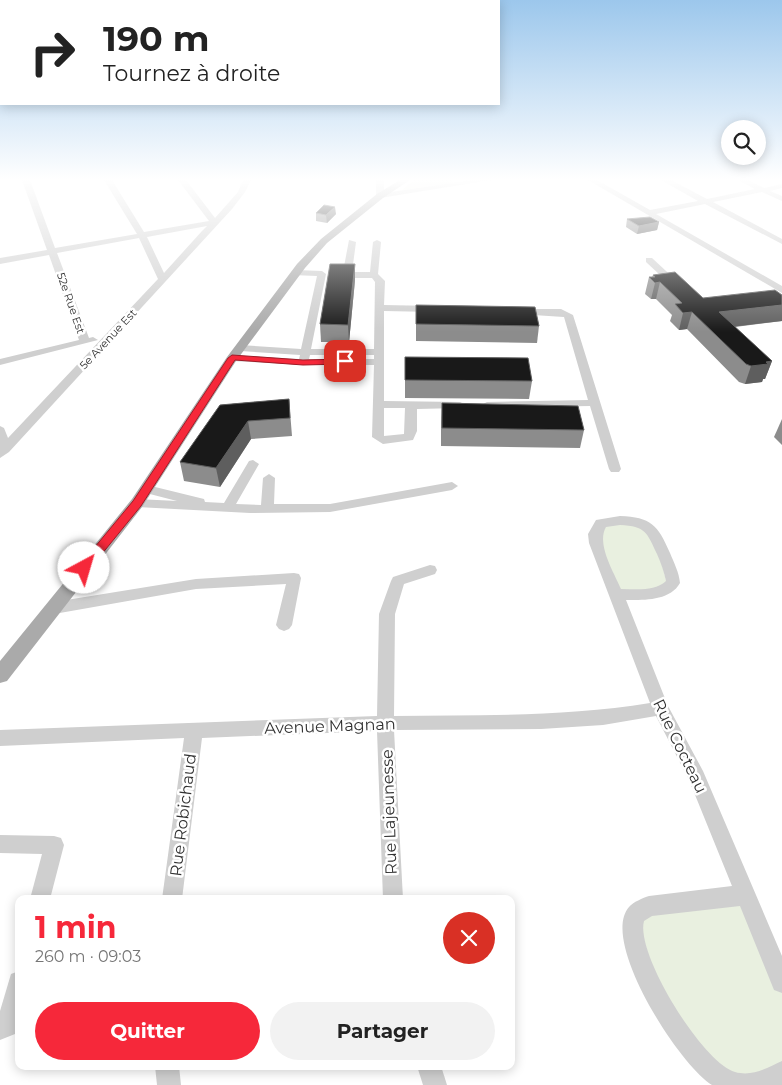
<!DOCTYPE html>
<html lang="fr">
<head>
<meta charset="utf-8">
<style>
	:root { --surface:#fff; --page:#f2f2f2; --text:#222; --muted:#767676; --accent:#f6283a }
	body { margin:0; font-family:Montserrat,sans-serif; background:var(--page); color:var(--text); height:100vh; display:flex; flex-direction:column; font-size:19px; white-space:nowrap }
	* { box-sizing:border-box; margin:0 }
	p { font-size:16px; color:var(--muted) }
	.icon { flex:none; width:28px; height:28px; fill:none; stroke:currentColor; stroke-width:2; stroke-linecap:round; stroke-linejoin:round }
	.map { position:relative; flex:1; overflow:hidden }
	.drawer { position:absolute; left:15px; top:895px; width:500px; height:175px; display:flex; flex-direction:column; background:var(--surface); border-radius:10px; box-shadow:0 2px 12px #0003 }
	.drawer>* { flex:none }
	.banner { position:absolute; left:0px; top:0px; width:500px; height:105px; box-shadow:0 2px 12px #0003; background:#fff; color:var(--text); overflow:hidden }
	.controls { position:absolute; left:721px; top:120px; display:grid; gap:10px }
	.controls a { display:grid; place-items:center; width:45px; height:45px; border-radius:50%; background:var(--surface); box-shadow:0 2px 12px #0003; font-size:25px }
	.pin { position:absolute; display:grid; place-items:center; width:42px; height:42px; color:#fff; margin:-21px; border-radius:10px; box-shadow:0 2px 8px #0006 }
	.me { position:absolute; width:55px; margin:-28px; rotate:39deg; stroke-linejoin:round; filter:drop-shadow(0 0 4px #0008) }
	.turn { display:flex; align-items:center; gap:18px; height:105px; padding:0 20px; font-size:22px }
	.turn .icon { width:65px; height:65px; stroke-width:2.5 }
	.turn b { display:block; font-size:35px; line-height:42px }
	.round { display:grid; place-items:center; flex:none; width:52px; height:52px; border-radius:26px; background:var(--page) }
	.head { display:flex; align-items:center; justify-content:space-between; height:85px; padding:0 20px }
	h1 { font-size:30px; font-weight:700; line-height:38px; color:var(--accent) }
	.action { display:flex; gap:10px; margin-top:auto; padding:10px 20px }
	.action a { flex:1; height:58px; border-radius:30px; background:var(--accent); color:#fff; font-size:20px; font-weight:700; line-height:58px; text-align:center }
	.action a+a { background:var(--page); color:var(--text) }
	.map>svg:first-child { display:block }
	.green { fill:#e9f0e0 }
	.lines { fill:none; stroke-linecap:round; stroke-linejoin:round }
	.minor { fill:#cfcfcf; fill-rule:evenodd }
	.major { fill:#aaa; fill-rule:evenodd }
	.wall { fill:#8c8c8c }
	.shaded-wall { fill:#5e5e5e }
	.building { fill:#191919; stroke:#5e5e5e }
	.route { fill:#f6283a; stroke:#a01a26 }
	.labels { text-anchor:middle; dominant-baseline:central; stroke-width:5; stroke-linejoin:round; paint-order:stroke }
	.far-street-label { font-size:11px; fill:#323232; stroke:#fff }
	.near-street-label { font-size:16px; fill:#323232; stroke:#fff }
</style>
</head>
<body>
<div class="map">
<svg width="782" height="1085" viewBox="0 0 782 1085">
	<rect width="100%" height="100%" fill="#fff"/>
	<g class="green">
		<path d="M 414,180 L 450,180 L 454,183 L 402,190 Z"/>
		<path d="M 601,523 L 641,523 L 654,533 L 668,588 L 617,595 L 597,527 Z"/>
		<path d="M 746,895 L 782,982 L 782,1073 L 752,1085 L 730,1082 L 665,1009 L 636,914 Z"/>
	</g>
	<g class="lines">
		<g class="minor">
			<path d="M 22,180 L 30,180 L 55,248 L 137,234 L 104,180 L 112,180 L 144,232 L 209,221 L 178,180 L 186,180 L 215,218 L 238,192 L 243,180 L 251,180 L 245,192 L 232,209 L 9,452 L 0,458 L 0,426 L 4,428 L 8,438 L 158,279 L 139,238 L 57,253 L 89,338 L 93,337 L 98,340 L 0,365 L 0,359 L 79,340 L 49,255 L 0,264 L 0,258 L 47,250 ZM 207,226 L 202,231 L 164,273 L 147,237 Z"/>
			<path d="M 376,180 L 384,180 L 384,193 L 472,180 L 491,180 L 380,198 L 376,196 Z"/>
			<path d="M 588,180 L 597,180 L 650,210 L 698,201 L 661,180 L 671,180 L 707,199 L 755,189 L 738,180 L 748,180 L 764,188 L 782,184 L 782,188 L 770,191 L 782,196 L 782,201 L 762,192 L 713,202 L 782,239 L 782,244 L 705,204 L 656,214 L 782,286 L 782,293 Z"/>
			<path d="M 349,240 L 356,242 L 352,272 L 370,272 L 373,242 L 377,240 L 381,242 L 378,274 L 385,281 L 384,305 L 434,306 L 439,309 L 434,312 L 384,311 L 384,401 L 460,402 L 466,405 L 460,408 L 417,409 L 417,431 L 413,440 L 383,444 L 372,437 L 374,365 L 303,365 L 232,361 L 227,358 L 232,355 L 299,359 L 300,355 L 240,351 L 235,348 L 240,345 L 301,349 L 317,276 L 292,275 L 292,271 L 295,270 L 322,271 L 326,274 L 311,349 L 374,349 L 375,282 L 372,278 L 338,278 L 334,275 L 343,272 ZM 310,355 L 374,355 L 374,359 L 309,359 ZM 384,408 L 405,408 L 404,434 L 384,436 Z"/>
			<path d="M 646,258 L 652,258 L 679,283 L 679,287 L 673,287 L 646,262 Z"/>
			<path d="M 515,309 L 561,309 L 573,315 L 621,469 L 619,472 L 611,472 L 609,469 L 590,406 L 487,408 L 481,405 L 487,402 L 588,400 L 564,317 L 518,314 L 515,313 Z"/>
			<path d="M 253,460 L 259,464 L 236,504 L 261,505 L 263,478 L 269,474 L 275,478 L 274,504 L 330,504 L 452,482 L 458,486 L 452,490 L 330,512 L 250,513 L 137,507 L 130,503 L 137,499 L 177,501 L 142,492 L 141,489 L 142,486 L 147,485 L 204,499 L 205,502 L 224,503 L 249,461 Z"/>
			<path d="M 620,516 C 651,517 658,525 670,553 C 674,563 679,572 680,583 C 670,601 644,600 626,600 L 668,706 L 703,771 L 782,956 L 782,993 L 774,990 L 740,906 L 652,916 L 644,921 C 635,954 703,1063 735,1072 C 752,1077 767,1068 782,1061 L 782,1085 L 712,1085 C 680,1066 599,941 629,907 C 633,902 643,898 649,896 L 732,886 L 689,780 L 656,716 L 603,725 L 541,729 L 394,730 L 403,899 L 383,899 L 377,731 L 202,738 L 182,899 L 162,899 L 184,738 L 0,746 L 0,730 L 377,716 L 379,614 L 391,581 L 393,577 L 430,565 L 435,566 L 437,570 L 435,574 L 404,584 L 395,614 L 394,716 C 479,715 565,717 650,703 L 589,543 L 588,534 L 596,520 ZM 620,525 C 646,526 647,533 657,554 C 661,563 664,572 666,581 C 654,592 636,589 621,589 C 614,572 596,544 606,527 Z"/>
			<path d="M 294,573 L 299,574 L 301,578 L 292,625 L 289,629 L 284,631 L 279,629 L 276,625 L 286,584 L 196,589 L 54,614 L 49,612 L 47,608 L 49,604 L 54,602 L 196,579 Z"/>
			<path d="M 0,835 L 54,836 L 61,838 L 64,845 L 50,899 L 30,899 L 42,854 L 0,853 Z"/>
			<path d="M 19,971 L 18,1026 L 15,1034 L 0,1040 L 0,1011 L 11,974 Z"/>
			<path d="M 155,1066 L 179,1066 L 181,1085 L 157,1085 Z"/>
			<path d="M 417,1066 L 441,1066 L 447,1085 L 423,1085 Z"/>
		</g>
		<path class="major" d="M 400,180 L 410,180 L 383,198 L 327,243 L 305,268 L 236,361 L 142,507 L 7,681 L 0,683 L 0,661 L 132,499 L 227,357 L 297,264 L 321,239 L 377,194 Z"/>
	</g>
	<g class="wall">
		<path d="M 316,213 L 336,214 L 327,223 L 316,221 Z"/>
		<path d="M 627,219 L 659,222 L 657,230 L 637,234 L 626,227 Z"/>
		<path d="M 355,264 L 355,280 L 349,342 L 321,342 L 320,324 Z"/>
		<path d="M 653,275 L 703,298 L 782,295 L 782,321 L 735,327 L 772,361 L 765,379 L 763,379 L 762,382 L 745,384 L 739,382 L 687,329 L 679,330 L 670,321 L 672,315 L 656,299 L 651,299 L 645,294 L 649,277 L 652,277 Z"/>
		<path d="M 416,305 L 539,326 L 537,343 L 416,341 Z"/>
		<path d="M 405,357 L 532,381 L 529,399 L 405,398 Z"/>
		<path d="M 289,399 L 292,436 L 251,439 L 220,487 L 184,481 L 180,462 L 220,405 Z"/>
		<path d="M 442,403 L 584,430 L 580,448 L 441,446 L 441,422 Z"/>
		<path d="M 782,419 L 782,445 L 774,437 Z"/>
	</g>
	<g class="shaded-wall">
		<path d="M 335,207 L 336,214 L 327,223 L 326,215 Z"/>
		<path d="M 659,222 L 657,230 L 637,234 L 639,226 Z"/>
		<path d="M 355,264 L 355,280 L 349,342 L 348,325 Z"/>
		<path d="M 660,282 L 656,299 L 651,299 L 655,283 Z"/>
		<path d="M 782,305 L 782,321 L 714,329 L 719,312 Z"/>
		<path d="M 692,312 L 687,329 L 679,330 L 683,313 Z"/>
		<path d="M 772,361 L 765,379 L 763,379 L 762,382 L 745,384 L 751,366 L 766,362 Z"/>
		<path d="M 248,421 L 251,439 L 220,487 L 216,468 Z"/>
	</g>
	<g class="building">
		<path d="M 324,205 L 335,207 L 326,215 L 316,213 Z"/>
		<path d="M 650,217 L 659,222 L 639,226 L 627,219 Z"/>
		<path d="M 330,264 L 355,264 L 348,325 L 320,324 Z"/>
		<path d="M 675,272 L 703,298 L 775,290 L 782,295 L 782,305 L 719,312 L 772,361 L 766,362 L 768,364 L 751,366 L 746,364 L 692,312 L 683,313 L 675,304 L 682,303 L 660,282 L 655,283 L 649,277 L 655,277 L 653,275 Z"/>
		<path d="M 416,305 L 535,307 L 539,326 L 416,324 Z"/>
		<path d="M 405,357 L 528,358 L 532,381 L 405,380 Z"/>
		<path d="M 289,399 L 290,418 L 248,421 L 216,468 L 180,462 L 220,405 Z"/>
		<path d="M 442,403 L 578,406 L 584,430 L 442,428 Z"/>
	</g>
	<linearGradient id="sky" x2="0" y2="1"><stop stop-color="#9cc7ec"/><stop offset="0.54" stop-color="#fff"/><stop offset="1" stop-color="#fff" stop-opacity="0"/></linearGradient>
	<rect width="782" height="332" fill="url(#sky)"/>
	<path class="route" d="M 232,355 L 303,360 L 345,359 L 349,361 L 345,364 L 303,365 L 235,360 L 141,506 L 88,571 L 80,571 L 80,565 L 133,501 L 228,358 Z"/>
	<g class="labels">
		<g class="far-street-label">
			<text transform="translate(71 303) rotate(71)">52e Rue Est</text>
			<text transform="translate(108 339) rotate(-47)">5e Avenue Est</text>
		</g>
		<g class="near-street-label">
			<text transform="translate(330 726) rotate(-2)">Avenue Magnan</text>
			<text transform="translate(680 746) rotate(64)">Rue Cocteau</text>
			<text transform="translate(389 812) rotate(-92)">Rue Lajeunesse</text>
			<text transform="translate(183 815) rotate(-83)">Rue Robichaud</text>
		</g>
	</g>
</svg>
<div class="controls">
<a><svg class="icon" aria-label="search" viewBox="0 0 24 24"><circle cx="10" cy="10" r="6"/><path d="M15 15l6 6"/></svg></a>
</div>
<div class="pin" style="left:345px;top:361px;background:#d93025"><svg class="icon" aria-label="arrive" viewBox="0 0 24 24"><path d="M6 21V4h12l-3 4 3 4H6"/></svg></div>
<svg class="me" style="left:84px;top:568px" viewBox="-20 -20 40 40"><circle r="19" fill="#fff"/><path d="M0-13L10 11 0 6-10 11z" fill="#f6283a"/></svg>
<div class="banner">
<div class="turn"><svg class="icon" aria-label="right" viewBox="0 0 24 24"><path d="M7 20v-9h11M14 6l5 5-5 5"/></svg><div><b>190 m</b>Tournez à droite</div></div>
</div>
<section class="drawer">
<div class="head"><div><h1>1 min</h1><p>260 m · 09:03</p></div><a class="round" style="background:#d93025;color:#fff"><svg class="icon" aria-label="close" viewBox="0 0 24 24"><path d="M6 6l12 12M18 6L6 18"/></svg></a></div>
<div class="action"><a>Quitter</a><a>Partager</a></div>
</section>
</div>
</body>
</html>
